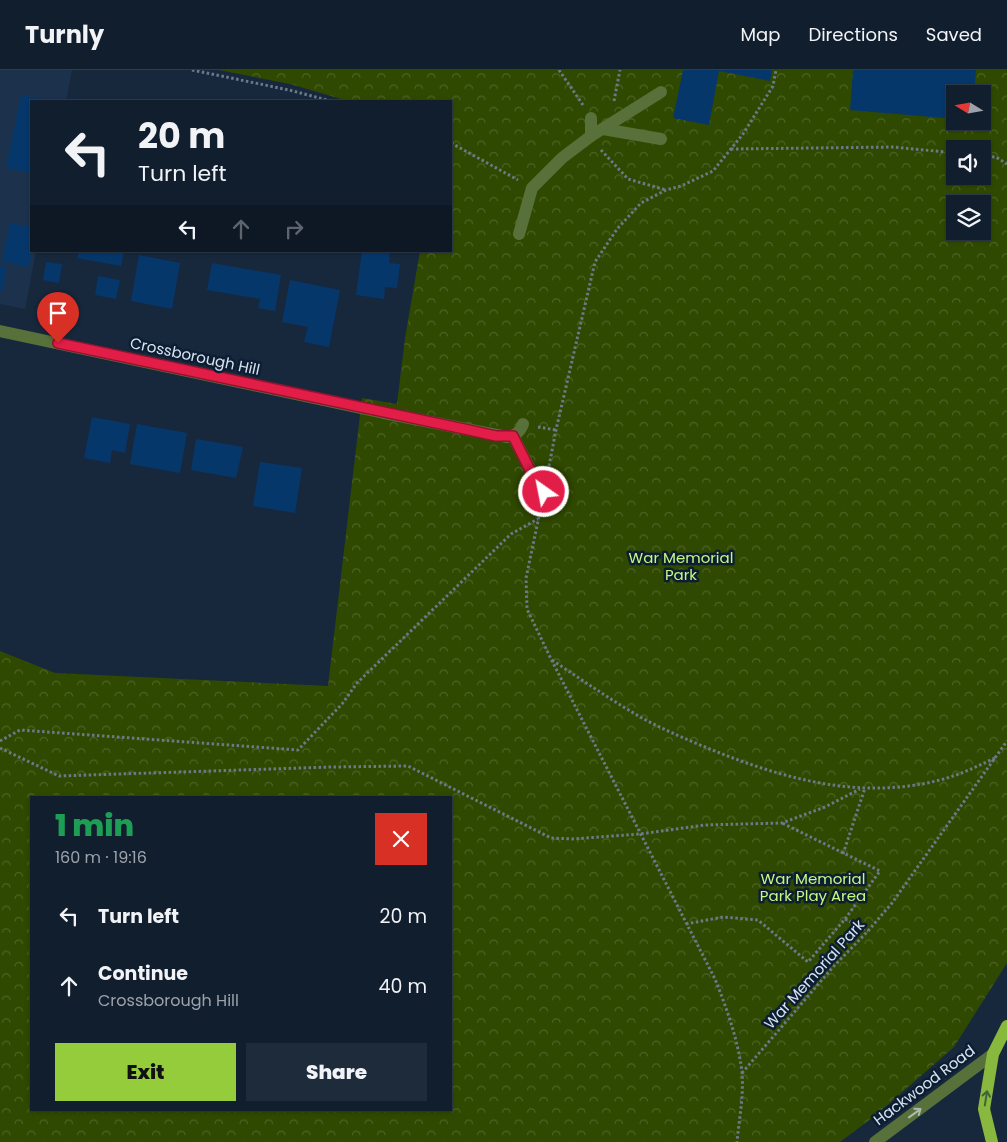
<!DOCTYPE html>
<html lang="en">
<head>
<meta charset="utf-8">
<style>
	:root { --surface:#111e2e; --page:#1e2b3a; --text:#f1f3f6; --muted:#9ca2aa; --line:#303c4a; --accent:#95cc3b }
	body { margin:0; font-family:Poppins,sans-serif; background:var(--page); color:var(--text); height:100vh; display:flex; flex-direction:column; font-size:19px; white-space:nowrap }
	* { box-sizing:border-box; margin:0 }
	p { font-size:16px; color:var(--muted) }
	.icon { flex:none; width:28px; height:28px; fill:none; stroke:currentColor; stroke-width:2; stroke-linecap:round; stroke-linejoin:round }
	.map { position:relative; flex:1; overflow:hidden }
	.details { position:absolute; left:30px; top:726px; width:422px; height:315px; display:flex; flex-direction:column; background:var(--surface); border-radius:0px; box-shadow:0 1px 4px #0004,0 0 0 1px var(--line) }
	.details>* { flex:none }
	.hud { position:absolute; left:30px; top:30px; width:422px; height:152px; border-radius:0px; box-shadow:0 1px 4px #0004,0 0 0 1px var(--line); background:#111e2e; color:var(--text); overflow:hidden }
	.needle { width:32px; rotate:281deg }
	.controls { position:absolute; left:946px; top:15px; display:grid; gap:10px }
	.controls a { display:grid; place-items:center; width:45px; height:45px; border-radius:0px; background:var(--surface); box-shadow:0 1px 4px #0004,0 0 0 1px var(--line); font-size:25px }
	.pin { position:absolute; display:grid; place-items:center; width:42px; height:42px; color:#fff; margin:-51px -21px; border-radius:50% 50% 50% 0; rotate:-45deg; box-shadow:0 0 5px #0007 }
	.pin .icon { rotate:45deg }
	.me { position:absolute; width:55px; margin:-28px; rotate:327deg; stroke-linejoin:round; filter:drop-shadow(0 0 4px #0008) }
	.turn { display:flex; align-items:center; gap:18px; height:105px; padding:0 25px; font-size:22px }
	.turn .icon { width:65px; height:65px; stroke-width:2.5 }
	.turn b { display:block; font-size:35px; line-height:42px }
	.lanes { display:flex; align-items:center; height:48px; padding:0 25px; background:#0003; justify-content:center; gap:25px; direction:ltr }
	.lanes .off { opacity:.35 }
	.round { display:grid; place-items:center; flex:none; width:52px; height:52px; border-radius:0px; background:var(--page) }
	.headline { display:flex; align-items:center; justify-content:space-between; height:85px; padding:0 25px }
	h1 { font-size:30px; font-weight:800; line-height:38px; color:#1e9e55 }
	.action { display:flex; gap:10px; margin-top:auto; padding:10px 25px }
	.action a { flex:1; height:58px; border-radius:0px; background:var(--accent); color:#111; font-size:20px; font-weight:800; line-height:58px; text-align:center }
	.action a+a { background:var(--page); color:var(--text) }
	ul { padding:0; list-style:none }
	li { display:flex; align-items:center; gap:15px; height:70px; padding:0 25px }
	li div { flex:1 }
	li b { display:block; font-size:19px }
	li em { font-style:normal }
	header { display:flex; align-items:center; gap:30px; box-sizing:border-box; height:70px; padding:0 25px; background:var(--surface); border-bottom:1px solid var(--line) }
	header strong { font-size:24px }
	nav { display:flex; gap:28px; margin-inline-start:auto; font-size:18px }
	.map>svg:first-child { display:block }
	.built { fill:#1c314b }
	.park { fill:url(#park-crowns); fill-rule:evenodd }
	.building { fill:#06376b }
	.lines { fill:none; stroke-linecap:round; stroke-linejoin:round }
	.path { stroke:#6b798b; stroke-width:3; stroke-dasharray:2.5 2.5; stroke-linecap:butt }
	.service { stroke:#587039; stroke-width:12 }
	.minor { stroke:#587039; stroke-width:12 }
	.tertiary { stroke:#587039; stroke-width:12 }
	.primary { stroke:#88b83d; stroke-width:12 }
	.oneway { stroke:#446338 }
	.oneway2 { stroke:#acbbb1 }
	.route-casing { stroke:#92132f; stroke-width:12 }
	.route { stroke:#e11d48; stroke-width:9 }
	.labels { text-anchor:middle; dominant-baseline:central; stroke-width:5; stroke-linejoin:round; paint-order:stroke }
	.street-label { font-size:15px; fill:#d9e4f2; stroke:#0d1e33 }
	.park-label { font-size:15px; fill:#c5f881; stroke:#0d1e33 }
</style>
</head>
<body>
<header>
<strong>Turnly</strong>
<nav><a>Map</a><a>Directions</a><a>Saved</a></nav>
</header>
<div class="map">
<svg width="1007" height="1072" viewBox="0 0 1007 1072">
	<defs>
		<pattern id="park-crowns" width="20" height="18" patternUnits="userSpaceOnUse" patternTransform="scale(1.25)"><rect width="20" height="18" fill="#304900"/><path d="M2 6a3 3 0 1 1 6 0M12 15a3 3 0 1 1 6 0" fill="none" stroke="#4d6326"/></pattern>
	</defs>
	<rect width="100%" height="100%" fill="#17283d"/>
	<path class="built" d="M 0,0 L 72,0 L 66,31 L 31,31 L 31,181 L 36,181 L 25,239 L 0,234 Z"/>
	<path class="park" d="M 219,0 L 1007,0 L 1007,893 L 954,977 L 876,1045 L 840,1072 L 0,1072 L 0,581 L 55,603 L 328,616 L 362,328 L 397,334 L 405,268 L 420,181 L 451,181 L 451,31 L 348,31 L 290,14 ZM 955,24 L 982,24 L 982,51 L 955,51 ZM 955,79 L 982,79 L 982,106 L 955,106 ZM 955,134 L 982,134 L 982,161 L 955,161 ZM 31,728 L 451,728 L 451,1040 L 31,1040 Z"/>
	<g class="building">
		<path d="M 683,0 L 772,0 L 770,11 L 719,1 L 709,55 L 673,48 Z"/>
		<path d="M 853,0 L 976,0 L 974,24 L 955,24 L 955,49 L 850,40 Z"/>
		<path d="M 21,25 L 47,30 L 31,31 L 31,103 L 6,98 Z"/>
		<path d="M 10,153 L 31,157 L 32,181 L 29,197 L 2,191 Z"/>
		<path d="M 79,181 L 124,181 L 121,196 L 77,188 Z"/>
		<path d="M 362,181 L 390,181 L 389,193 L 400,194 L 397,218 L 385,217 L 384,229 L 356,225 Z"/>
		<path d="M 139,185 L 180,193 L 172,239 L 131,231 Z"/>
		<path d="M 46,192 L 62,194 L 59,213 L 43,210 Z"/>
		<path d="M 212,193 L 281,205 L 275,241 L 258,238 L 260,229 L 207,220 Z"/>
		<path d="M 0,195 L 7,197 L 2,222 L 0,222 Z"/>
		<path d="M 98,206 L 120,210 L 116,229 L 95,225 Z"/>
		<path d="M 290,210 L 340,220 L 329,277 L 304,272 L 308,257 L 282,252 Z"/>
		<path d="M 92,347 L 130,354 L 125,383 L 112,380 L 110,393 L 84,388 Z"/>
		<path d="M 137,354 L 187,363 L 180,403 L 130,394 Z"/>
		<path d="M 196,369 L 243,377 L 236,408 L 191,400 Z"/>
		<path d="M 260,392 L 302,398 L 295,443 L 253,436 Z"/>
	</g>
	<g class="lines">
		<g class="path">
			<path d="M 192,0 L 289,20 L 331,31"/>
			<path d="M 559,0 L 583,35"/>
			<path d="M 614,31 L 620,0"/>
			<path d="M 451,73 L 518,110"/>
			<path d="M 731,79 L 894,77 L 955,83"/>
			<path d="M 601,80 L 628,109 L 666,120"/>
			<path d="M 982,86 L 996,87 L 1007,94"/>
			<path d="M 538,357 L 556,360"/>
			<path d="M 549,396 L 556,360 L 595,192 L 617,159 L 641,133 L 666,120 L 681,116 L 713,101 L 743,64 L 773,16 L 776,0"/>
			<path d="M 541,437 L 526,508 L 527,539 L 551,589 L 715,909 C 727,939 738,970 742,1002 C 744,1025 739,1050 737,1072"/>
			<path d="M 552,590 C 582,610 611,630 642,648 C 668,662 697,674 725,685 C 795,712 866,729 940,710 C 960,705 978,696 997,687"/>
			<path d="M 0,671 L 20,660 L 298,680 L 342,634 L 357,613 L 511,464 L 538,449"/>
			<path d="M 0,678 L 59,706 L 332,697 L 408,696 L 551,768 L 572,769 L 640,764 L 705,755 L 782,753 L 825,737 L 860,719"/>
			<path d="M 843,784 L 865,718"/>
			<path d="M 845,849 L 868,861"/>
			<path d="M 686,854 L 723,847 L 758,850 L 808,892 L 845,849 L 880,801 L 782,753"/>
			<path d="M 742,1003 L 833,897 L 868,861 L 892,833 L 1007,671"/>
		</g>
		<g class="service">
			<path d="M 603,59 L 661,69"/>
			<path d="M 591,66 L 591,48"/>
			<path d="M 519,164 L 532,118 L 562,88 L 591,66 L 661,22"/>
			<path d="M 384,343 L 507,367 C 516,366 520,362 523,354"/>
			<path d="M 513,366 L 536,411 L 544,422"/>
		</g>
		<path class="minor" d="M 0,261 L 384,343"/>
		<path class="tertiary" d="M 875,1072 L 993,984"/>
		<path class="primary" d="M 992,1072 L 984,1039 L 993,984 L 1007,956"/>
	</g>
	<defs><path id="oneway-shaft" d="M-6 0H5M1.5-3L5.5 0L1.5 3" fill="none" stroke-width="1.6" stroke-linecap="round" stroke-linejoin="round" transform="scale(1.25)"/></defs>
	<use class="oneway" href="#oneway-shaft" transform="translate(986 1028) rotate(-81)"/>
	<use class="oneway2" href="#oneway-shaft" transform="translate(915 1043) rotate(-36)"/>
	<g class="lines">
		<g class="route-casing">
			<path id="route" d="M 58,273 L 469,360 L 496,366 L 513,366 L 536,412 L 544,422"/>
		</g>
		<use href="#route" class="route"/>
	</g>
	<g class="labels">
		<g class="street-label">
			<text transform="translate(195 286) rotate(12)">Crossborough Hill</text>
			<text transform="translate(814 904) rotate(-48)">War Memorial Park</text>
			<text transform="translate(924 1015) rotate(-37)">Hackwood Road</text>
		</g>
		<g class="park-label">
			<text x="681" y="487">War Memorial<tspan x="681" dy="17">Park</tspan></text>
			<text x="813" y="808">War Memorial<tspan x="813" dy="17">Park Play Area</tspan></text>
		</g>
	</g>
</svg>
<div class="controls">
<a><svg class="needle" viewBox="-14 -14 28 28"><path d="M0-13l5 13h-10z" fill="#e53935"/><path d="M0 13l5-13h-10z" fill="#9ca2aa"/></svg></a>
<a><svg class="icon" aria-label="sound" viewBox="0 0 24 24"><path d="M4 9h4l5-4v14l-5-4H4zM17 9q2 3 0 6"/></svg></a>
<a><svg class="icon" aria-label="layers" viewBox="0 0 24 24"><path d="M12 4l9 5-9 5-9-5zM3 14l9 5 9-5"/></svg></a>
</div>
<div class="pin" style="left:58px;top:273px;background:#d93025"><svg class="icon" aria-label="arrive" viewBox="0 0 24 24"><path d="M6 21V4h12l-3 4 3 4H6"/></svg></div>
<svg class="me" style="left:544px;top:422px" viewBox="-20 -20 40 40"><circle r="17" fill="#e11d48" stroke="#fff" stroke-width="3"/><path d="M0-11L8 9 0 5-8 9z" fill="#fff"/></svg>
<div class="hud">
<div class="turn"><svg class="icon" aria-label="left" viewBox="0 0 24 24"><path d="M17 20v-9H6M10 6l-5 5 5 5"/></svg><div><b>20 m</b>Turn left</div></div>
<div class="lanes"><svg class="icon" aria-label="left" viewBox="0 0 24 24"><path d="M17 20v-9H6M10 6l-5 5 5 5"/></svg><svg class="icon off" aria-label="ahead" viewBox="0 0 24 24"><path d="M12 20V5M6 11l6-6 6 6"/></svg><svg class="icon off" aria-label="right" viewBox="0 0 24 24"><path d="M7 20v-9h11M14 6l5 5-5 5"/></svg></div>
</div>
<section class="details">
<div class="headline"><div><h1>1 min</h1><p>160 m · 19:16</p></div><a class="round" style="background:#d93025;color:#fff"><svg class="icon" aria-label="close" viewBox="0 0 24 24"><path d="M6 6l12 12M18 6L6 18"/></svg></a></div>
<ul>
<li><svg class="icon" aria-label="left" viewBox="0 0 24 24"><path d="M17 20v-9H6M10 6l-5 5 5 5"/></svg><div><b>Turn left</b></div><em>20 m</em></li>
<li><svg class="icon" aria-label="ahead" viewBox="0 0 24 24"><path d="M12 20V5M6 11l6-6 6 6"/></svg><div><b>Continue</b><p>Crossborough Hill</p></div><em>40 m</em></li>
</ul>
<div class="action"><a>Exit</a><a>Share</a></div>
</section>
</div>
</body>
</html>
